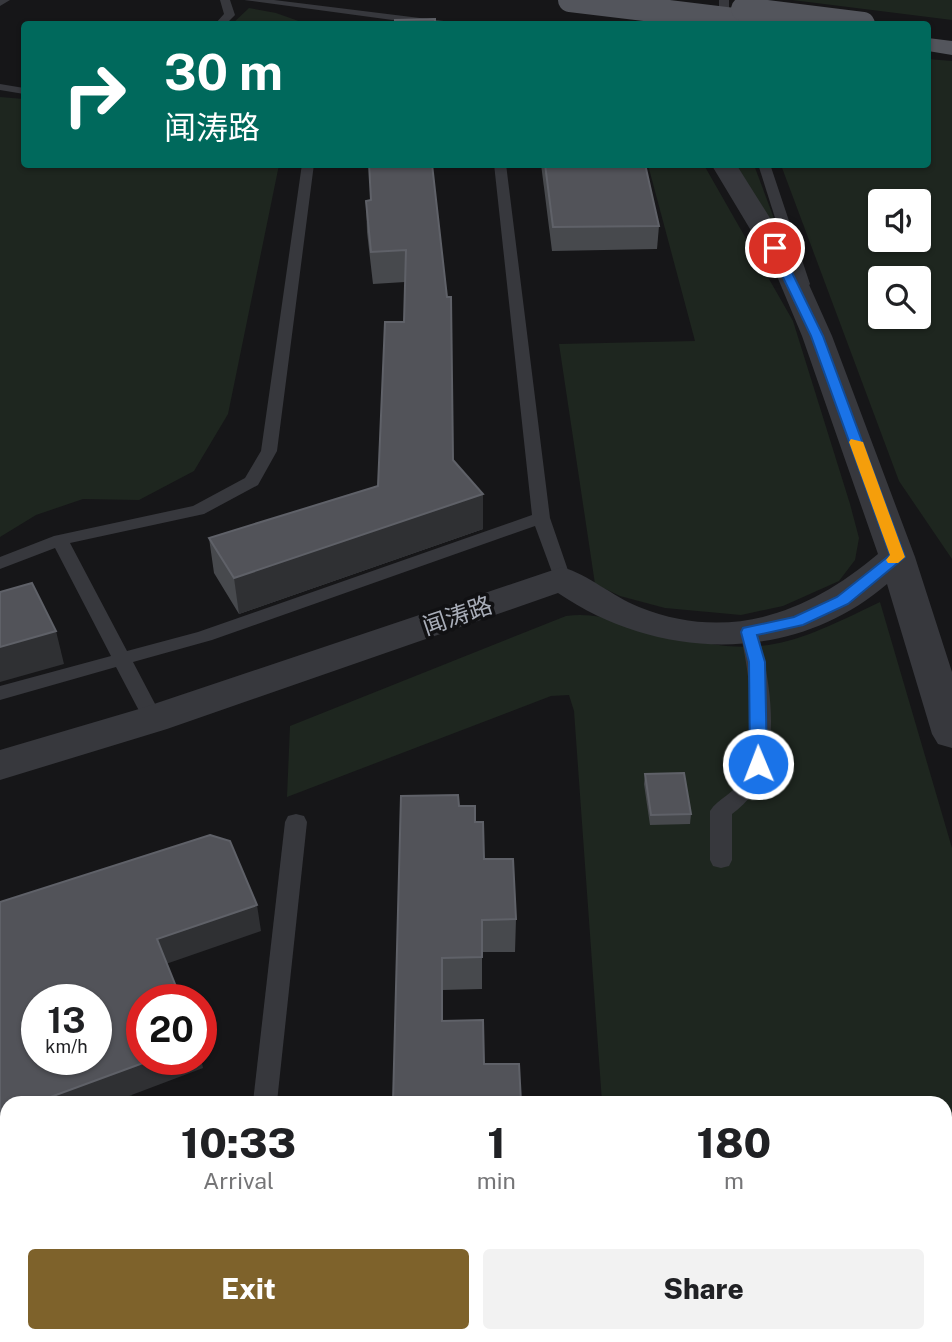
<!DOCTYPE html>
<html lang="en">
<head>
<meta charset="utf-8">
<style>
	:root { --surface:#fff; --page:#f2f2f2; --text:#202124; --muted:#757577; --accent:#7e622b }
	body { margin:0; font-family:"Public Sans","Noto Sans SC",sans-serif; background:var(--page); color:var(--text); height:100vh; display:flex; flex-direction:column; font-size:26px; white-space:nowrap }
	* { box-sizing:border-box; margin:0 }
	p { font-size:23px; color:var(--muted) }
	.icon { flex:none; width:38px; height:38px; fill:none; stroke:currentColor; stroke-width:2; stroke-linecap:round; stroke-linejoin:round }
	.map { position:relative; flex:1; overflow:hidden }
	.sheet { position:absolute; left:0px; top:1096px; width:952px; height:247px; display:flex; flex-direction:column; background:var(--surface); border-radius:21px 21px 0 0; box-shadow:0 2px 5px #0004 }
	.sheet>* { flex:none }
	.top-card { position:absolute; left:21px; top:21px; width:910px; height:147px; border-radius:7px; box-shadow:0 2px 5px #0004; background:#00695c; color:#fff; overflow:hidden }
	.controls { position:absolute; left:868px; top:189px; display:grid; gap:14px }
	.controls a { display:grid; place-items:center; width:63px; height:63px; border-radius:7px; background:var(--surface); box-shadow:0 2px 5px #0004; font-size:35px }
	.speed { position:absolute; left:21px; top:984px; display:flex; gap:14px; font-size:35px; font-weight:700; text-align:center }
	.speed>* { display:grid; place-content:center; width:91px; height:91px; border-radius:50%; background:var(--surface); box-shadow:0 2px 5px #0004; line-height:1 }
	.speed small { font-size:18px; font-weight:400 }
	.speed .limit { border:10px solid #d22; background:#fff; color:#111 }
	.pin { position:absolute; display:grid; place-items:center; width:60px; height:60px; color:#fff; margin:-30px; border:4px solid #fff; border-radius:50%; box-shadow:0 2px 7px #0007 }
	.me { position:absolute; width:77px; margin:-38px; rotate:359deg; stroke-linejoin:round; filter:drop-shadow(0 0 5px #0008) }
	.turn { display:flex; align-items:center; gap:24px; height:147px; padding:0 28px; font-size:32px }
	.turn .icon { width:91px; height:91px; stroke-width:2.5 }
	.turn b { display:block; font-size:49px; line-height:60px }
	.eta { display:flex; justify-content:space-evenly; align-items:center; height:119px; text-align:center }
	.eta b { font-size:42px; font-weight:800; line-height:49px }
	.primary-button { display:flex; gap:14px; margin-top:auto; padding:14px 28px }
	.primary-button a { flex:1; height:80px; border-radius:7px; background:var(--accent); color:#fff; font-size:28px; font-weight:800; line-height:80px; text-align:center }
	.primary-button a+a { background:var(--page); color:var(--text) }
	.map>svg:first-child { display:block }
	.green { fill:#1e261f; fill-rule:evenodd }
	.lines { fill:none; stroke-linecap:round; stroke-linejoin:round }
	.service { fill:#37383d; fill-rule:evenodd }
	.tertiary { fill:#37383d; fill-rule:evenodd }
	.primary { fill:#53555c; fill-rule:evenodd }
	.primary-bridge { stroke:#53555c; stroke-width:24 }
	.wall { fill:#47494d }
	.shaded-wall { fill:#2f3033 }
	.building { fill:#525359; stroke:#5f6168; stroke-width:2; fill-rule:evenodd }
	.route { fill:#1a73e8; stroke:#114b97; stroke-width:2 }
	.slow { fill:#f59e0b }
	.labels { text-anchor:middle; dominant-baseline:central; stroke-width:7; stroke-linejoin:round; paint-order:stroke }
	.street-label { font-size:24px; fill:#a8adb8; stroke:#111113 }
</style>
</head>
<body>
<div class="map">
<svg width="952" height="1342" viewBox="0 0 952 1342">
	<rect width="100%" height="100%" fill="#161618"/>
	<g class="green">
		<path d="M 792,0 L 952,0 L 952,20 Z"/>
		<path d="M 249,8 L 276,13 L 307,24 L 232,24 Z"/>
		<path d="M 928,59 L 952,61 L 952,559 L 899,481 L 781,165 L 928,164 ZM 880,201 L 919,201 L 919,240 L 880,240 ZM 880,278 L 919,278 L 919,317 L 880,317 Z"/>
		<path d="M 0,97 L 24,99 L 24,164 L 279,165 L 228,414 L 194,471 L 139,500 L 83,499 L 36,515 L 0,537 Z"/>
		<path d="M 648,165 L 704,165 L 793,321 L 850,504 L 859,538 L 855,560 L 839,581 L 783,606 L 741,615 L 665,608 L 620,596 L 595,584 L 559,344 L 695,341 Z"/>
		<path d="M 732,165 L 754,165 L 782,240 Z"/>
		<path d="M 880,602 L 952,848 L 952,1342 L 618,1342 L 618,1335 L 945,1335 L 945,1102 L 602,1102 L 574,711 L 569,695 L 551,696 L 287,797 L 290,726 L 566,616 C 598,611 629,625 660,633 C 761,660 789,646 880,602 Z"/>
		<path d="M 142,999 L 142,1026 L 131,1102 L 7,1102 L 7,1335 L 100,1335 L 99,1342 L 0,1342 L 0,1045 L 37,1059 L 96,1059 Z"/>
	</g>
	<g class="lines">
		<g class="service">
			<path d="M 0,0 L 10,0 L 0,6 Z"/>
			<path d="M 220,0 L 230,0 L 235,15 L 226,24 L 215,24 L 224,14 Z"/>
			<path d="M 244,0 L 274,0 L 444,21 L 449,24 L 422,24 Z"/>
			<rect x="719" y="0" width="10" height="24"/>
			<path d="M 0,84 L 24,88 L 24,94 L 0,90 Z"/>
			<path d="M 302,164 L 314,164 L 277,451 L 258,485 L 204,514 L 70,543 L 127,651 L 198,632 L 532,515 L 494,164 L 506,164 L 550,518 L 571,579 L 562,585 L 556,583 L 535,526 L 212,640 L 133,662 L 163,719 L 160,724 L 146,724 L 116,667 L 0,700 L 0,686 L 111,656 L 55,548 L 0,569 L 0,557 L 54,536 L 193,506 L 245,478 L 261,451 Z"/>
			<path d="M 758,164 L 770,164 L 810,284 L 808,287 L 803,288 L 796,284 Z"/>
			<path d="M 749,626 L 758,632 C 772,690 787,775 732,814 L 732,860 L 729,866 L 721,868 L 713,866 L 710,860 L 710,811 C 718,798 734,794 741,780 C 760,743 749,671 740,632 Z"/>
			<path d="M 296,814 L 304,816 L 307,822 L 277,1102 L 253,1102 L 285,822 L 288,816 Z"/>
			<path d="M 0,1184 L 7,1185 L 7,1209 L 0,1208 Z"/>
			<rect x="224" y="1335" width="28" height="7"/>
		</g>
		<path class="tertiary" d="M 711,164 L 736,164 L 802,269 L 832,336 L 915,557 L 952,672 L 952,748 L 938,744 L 932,734 L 887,584 C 793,665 658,661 558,593 L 167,729 L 0,780 L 0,750 L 139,709 L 562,567 C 589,575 612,596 639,607 C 729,643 808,613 878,554 L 802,336 L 774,269 Z"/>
		<path class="primary" d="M 928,38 L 952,41 L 952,55 L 928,51 Z"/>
		<g class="primary-bridge">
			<path d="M 570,0 L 768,24"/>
			<path d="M 743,9 L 863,24"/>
		</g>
	</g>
	<g class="wall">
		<path d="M 432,164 L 453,460 L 483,494 L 483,529 L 239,614 L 214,573 L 209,538 L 378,486 L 404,322 L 405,282 L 373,284 L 367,232 L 366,201 L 371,200 Z"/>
		<path d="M 541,164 L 645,164 L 659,226 L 657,249 L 552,251 Z"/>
		<path d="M 645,774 L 691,814 L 690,824 L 650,825 L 644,784 Z"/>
		<path d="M 459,806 L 475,822 L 484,859 L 516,919 L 515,952 L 482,952 L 482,989 L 443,990 L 393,1102 Z"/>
	</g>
	<g class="shaded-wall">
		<path d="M 483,494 L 483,529 L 239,614 L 234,578 Z"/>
		<path d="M 56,631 L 64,664 L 0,682 L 0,647 Z"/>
		<path d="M 257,905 L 261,931 L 163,965 L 157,939 Z"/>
		<path d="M 201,1058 L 203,1068 L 113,1102 L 37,1102 L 154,1059 Z"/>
		<path d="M 7,1114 L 7,1143 L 0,1145 L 0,1117 Z"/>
	</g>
	<g class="building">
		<path d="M 435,19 L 435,24 L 395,24 L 395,20 Z"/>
		<path d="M 369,164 L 432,164 L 447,297 L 451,297 L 453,460 L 483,494 L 234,578 L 209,538 L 378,486 L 385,322 L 404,322 L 406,250 L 371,252 L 366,201 L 371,200 Z"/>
		<path d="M 545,164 L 645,164 L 659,226 L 553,227 Z"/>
		<path d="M 32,583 L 56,631 L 0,647 L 0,592 Z"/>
		<path d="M 684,773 L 691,814 L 651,815 L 645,774 Z"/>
		<path d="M 458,795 L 459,806 L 475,806 L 475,822 L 483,822 L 484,859 L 513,859 L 516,919 L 482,920 L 482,957 L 442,958 L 442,1021 L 483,1020 L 484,1064 L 519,1064 L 521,1102 L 393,1102 L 401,796 Z"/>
		<path d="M 210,835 L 230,841 L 257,905 L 157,939 L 181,999 L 142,999 L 142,1059 L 154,1059 L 37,1102 L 7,1102 L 7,1114 L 0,1117 L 0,902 ZM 37,999 L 96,999 L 96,1059 L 37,1059 Z"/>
	</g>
	<path class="route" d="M 775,245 L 780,248 L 823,336 L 905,557 L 848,604 L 803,625 L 757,635 L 765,662 L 767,764 L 758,770 L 750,764 L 749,662 L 741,632 L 743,628 L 794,617 L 837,597 L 890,555 L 811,336 L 769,248 Z"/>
	<path class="slow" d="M 851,439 L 863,442 L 905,557 L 898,563 L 888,563 L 886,560 L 890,555 L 849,442 Z"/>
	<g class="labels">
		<g class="street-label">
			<text transform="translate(457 615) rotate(-19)">闻涛路</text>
		</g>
	</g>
</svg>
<div class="controls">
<a><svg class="icon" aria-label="sound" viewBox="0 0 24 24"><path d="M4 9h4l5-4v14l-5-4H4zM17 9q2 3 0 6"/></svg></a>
<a><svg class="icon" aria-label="search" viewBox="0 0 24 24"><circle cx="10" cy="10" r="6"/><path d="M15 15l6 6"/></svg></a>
</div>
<div class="speed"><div>13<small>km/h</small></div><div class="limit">20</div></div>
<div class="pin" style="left:775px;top:248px;background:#d93025"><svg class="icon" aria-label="arrive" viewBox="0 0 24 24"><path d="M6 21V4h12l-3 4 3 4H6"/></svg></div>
<svg class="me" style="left:758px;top:764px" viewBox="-20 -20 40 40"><circle r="17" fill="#1a73e8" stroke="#fff" stroke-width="3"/><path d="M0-11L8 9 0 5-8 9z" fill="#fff"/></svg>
<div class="top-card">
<div class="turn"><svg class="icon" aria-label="right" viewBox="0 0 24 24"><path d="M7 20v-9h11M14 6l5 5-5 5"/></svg><div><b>30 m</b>闻涛路</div></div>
</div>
<section class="sheet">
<div class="eta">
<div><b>10:33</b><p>Arrival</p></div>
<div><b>1</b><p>min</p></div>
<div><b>180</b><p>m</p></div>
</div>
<div class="primary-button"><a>Exit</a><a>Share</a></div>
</section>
</div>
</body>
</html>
